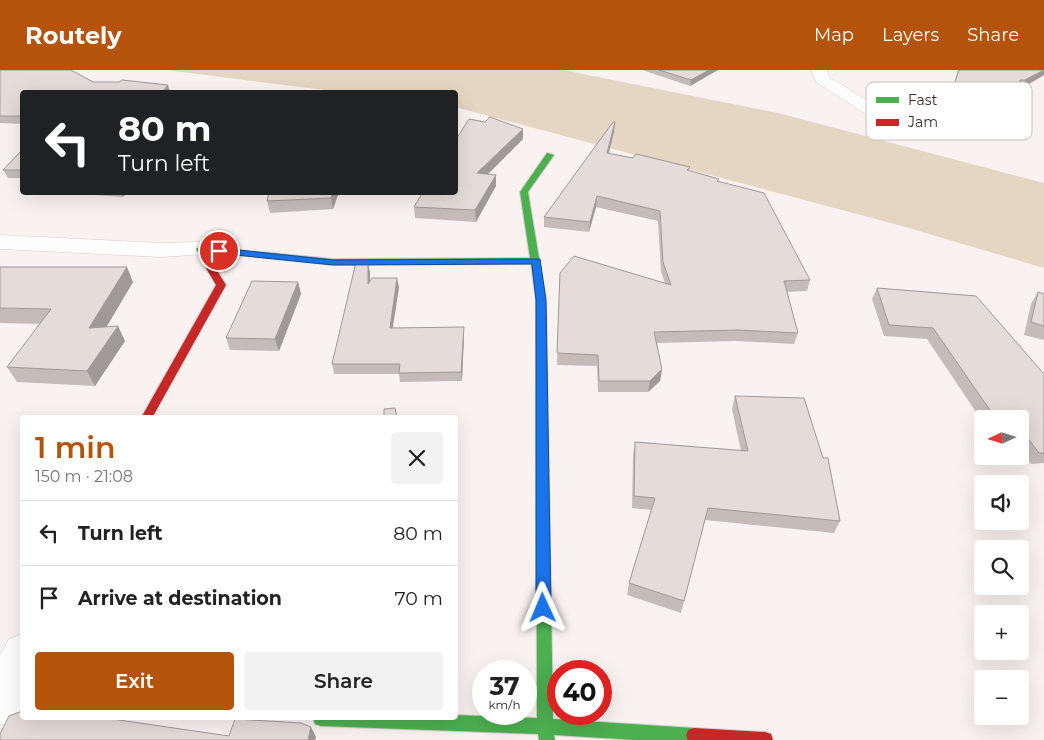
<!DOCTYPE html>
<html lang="en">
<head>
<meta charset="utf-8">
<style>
	:root { --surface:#fff; --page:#f2f2f2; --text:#222; --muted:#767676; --line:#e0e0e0; --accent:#b45309 }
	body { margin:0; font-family:Montserrat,sans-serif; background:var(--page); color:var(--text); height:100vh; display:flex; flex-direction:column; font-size:19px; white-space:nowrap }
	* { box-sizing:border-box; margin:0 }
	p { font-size:16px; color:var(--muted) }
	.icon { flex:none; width:28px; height:28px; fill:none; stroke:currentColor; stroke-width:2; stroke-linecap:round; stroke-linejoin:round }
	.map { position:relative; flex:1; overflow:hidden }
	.panel { position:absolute; left:20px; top:345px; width:438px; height:305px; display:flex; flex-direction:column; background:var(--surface); border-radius:5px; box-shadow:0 5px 20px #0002 }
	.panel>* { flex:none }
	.guide { position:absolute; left:20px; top:20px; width:438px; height:105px; border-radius:5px; box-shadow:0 5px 20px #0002; background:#202124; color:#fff; overflow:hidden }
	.needle { width:32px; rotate:266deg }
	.tools { position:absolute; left:974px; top:340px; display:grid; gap:10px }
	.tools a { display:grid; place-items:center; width:55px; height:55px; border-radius:5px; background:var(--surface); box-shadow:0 5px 20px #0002; font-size:25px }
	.speed { position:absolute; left:472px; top:590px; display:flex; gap:10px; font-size:25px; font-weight:700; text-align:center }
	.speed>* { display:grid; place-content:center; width:65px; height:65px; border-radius:50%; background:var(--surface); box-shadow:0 5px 20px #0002; line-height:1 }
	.speed small { font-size:12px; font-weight:400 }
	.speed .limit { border:8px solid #d22; background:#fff; color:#111 }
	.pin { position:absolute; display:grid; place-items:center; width:42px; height:42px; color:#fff; margin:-21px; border:2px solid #fff; border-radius:50%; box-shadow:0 1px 5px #0007 }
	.me { position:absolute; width:55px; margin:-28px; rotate:359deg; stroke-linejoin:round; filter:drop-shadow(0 0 4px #0008) }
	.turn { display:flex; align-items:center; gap:18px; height:105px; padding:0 15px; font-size:22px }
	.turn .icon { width:65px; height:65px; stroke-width:2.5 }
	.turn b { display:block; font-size:35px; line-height:42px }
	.round { display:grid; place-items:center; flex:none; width:52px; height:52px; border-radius:5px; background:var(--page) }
	.summary { display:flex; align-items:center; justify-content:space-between; height:85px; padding:0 15px }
	h1 { font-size:30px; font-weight:600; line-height:38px; color:var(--accent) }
	.cta { display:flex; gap:10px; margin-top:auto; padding:10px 15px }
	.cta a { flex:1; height:58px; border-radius:5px; background:var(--accent); color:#fff; font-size:20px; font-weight:600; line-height:58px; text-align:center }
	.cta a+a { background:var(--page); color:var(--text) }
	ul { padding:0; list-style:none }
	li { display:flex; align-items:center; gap:15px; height:65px; padding:0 15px; border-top:1px solid var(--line) }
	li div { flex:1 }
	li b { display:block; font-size:19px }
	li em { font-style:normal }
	header { display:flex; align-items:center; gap:30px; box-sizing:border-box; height:70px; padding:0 25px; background:var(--accent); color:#fff }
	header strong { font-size:24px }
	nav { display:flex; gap:28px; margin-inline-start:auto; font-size:18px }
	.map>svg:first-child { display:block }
	.green { fill:#e5d6c3 }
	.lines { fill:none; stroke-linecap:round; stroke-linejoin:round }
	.street-casing { stroke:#d7cdcc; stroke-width:1 }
	.fast-casing { stroke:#d7cdcc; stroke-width:2 }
	.jam-casing { stroke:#d7cdcc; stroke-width:2 }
	.street { fill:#fefdfd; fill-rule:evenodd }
	.fast { fill:#4caf50; fill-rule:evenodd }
	.jam { fill:#c62828; fill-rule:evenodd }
	.wall { fill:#c5bcba }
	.shaded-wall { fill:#a09997 }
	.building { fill:#e5dbd8; stroke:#a09997 }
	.route { fill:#1a73e8; stroke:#114b97 }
	.key { fill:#fff; stroke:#c4c0c0; stroke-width:1 }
	.key-label { font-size:14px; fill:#3c2d2d }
</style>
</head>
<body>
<header>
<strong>Routely</strong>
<nav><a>Map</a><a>Layers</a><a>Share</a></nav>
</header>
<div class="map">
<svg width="1044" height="670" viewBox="0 0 1044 670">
	<rect width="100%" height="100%" fill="#faf2f1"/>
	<path class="green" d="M 166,0 L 563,0 L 778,43 L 1044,113 L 1044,198 L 902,156 L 455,37 L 455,22 L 340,22 Z"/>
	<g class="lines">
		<g class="street-casing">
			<g id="street">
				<path d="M 811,0 L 827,0 L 829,7 L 915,60 L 918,64 L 915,68 L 909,69 L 903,68 L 816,12 Z"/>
				<path d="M 0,165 L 161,173 L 200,172 L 208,174 L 211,179 L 208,184 L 161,187 L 0,179 Z"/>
				<path d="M 22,564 L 22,648 L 36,648 L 22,655 L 0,654 L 0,586 L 9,569 Z"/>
			</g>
		</g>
		<g class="fast-casing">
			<path id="fast" d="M 547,83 L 554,85 L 528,122 L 546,230 L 553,649 L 694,658 L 700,660 L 702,666 L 700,670 L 635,670 L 554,665 L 555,670 L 539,670 L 538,664 L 321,656 L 315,654 L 313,648 L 455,648 L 455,645 L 537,648 L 536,230 L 531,194 L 333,195 L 206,182 L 216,198 L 211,201 L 208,200 L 196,179 L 200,176 L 333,189 L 530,188 L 520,122 Z"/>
		</g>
		<g class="jam-casing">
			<g id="jam">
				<path d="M 211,195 L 214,196 L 226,215 L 152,348 L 141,348 L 216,215 L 206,198 Z"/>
				<path d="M 694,658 L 765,662 L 771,664 L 773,670 L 688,670 L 686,666 L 688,660 Z"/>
			</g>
		</g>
		<use href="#street" class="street"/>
		<use href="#fast" class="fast"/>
		<use href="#jam" class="jam"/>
	</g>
	<g class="wall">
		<path d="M 0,0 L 93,12 L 168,15 L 22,22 L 22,54 L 0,53 Z"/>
		<path d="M 642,0 L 718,0 L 690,16 Z"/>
		<path d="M 958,0 L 1044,0 L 1044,5 L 1022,18 L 1018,18 L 1012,49 L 1008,57 L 984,52 L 983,55 L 943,47 Z"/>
		<path d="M 615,52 L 614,62 L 609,83 L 633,88 L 690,97 L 689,101 L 719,109 L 718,111 L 810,210 L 807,221 L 787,222 L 798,263 L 794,274 L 735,271 L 657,273 L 662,299 L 660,311 L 648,322 L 598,322 L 597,296 L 557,295 L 560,203 L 665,213 L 661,202 L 658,151 L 596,137 L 589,162 L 544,157 L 544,147 Z"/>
		<path d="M 523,69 L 488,104 L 496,105 L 496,116 L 476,152 L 415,148 L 414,137 Z"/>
		<path d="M 22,80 L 22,108 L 8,108 L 3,100 Z"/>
		<path d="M 65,122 L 127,122 L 123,127 L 65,123 Z"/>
		<path d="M 269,122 L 339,122 L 333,139 L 270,143 L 267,131 Z"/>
		<path d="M 368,193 L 370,203 L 370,212 L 399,217 L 393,258 L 464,266 L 462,311 L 400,312 L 399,304 L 334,304 L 332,294 Z"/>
		<path d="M 0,197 L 133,212 L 106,257 L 125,271 L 95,316 L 17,312 L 7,297 L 40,254 L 0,253 Z"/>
		<path d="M 298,212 L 301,224 L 279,281 L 230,280 L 226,268 Z"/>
		<path d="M 877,218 L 1044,304 L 1044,393 L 1031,394 L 1020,379 L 1020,349 L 982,349 L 982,351 L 927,269 L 884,266 L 872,229 Z"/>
		<path d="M 1038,222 L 1044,224 L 1044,270 L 1024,265 L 1031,234 Z"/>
		<path d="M 735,326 L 840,451 L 834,463 L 705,450 L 681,543 L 627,525 L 629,513 L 652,440 L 632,438 L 633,385 L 635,372 L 741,381 L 732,339 Z"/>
	</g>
	<g class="shaded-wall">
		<path d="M 709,0 L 718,0 L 690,16 L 691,10 Z"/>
		<path d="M 1044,0 L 1044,5 L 1022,18 L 1025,10 Z"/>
		<path d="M 168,15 L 170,22 L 162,22 Z"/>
		<path d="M 615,52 L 614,62 L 606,93 L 607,83 Z"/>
		<path d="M 523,59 L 523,69 L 478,114 L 477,103 Z"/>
		<path d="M 496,105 L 496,116 L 476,152 L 475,140 Z"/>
		<path d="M 121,122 L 127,122 L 123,127 Z"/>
		<path d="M 333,122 L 339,122 L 333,139 L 331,128 Z"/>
		<path d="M 597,126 L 596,137 L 589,162 L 590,152 Z"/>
		<path d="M 368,193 L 370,203 L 370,223 L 368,214 Z"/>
		<path d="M 127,197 L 133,212 L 97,273 L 89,258 Z"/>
		<path d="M 397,208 L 399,217 L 391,267 L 390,258 Z"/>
		<path d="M 298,212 L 301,224 L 279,281 L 275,269 Z"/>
		<path d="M 118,256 L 125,271 L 95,316 L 87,301 Z"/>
		<path d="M 464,257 L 464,266 L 462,311 L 461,302 Z"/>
		<path d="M 662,299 L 660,311 L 648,322 L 650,311 Z"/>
		<path d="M 105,648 L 114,648 L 118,651 Z"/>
		<path d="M 311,657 L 316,667 L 315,670 L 308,670 Z"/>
	</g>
	<g class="building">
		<path d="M 0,0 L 71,0 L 93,12 L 119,12 L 122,10 L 168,15 L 162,22 L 22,22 L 22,46 L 0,46 Z"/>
		<path d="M 659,0 L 709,0 L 691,10 Z"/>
		<path d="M 959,0 L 1044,0 L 1025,10 L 1020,10 L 1012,49 L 987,44 L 987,47 L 946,39 Z"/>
		<path d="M 318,21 L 331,22 L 316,22 Z"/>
		<path d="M 490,47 L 523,59 L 477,103 L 496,105 L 475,140 L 414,137 L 423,122 L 455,122 L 455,71 L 469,49 L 485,52 Z"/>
		<path d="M 613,52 L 615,52 L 607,83 L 633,88 L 636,84 L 690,97 L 687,100 L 719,109 L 717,111 L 764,123 L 810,210 L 784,211 L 798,263 L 738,260 L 654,262 L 662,299 L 650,311 L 599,311 L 598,285 L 557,283 L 560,203 L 574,186 L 671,215 L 663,192 L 660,141 L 597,126 L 590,152 L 544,147 Z"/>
		<path d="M 22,80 L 22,100 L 3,100 Z"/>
		<path d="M 269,122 L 333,122 L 331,128 L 267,131 Z"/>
		<path d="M 356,192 L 368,193 L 368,214 L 372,208 L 397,208 L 390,258 L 464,257 L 461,302 L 399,303 L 400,294 L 332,294 Z"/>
		<path d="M 0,197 L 127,197 L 89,258 L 118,256 L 87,301 L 7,297 L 51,239 L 0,238 Z"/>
		<path d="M 252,211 L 298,212 L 275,269 L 226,268 Z"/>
		<path d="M 877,218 L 976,226 L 1044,304 L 1044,383 L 1039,383 L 1020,358 L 1020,349 L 1013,349 L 1008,342 L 992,343 L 933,258 L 889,255 Z"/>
		<path d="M 1038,222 L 1044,224 L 1044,256 L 1031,252 Z"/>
		<path d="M 735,326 L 804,328 L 823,388 L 828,388 L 840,451 L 708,438 L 684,531 L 629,513 L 655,428 L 634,426 L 635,372 L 748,381 Z"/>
		<path d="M 395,338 L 397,348 L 384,348 L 384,339 Z"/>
		<path d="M 22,641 L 22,648 L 106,648 L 105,648 L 229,666 L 235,649 L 301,653 L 311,657 L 308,670 L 0,670 L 0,664 L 9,646 Z"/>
	</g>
	<path class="route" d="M 219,178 L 333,190 L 540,189 L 546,230 L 551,538 L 548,542 L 543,544 L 538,542 L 536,538 L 536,230 L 532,194 L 333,195 L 216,183 L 215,181 Z"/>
	<rect x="866" y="12" width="166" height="58" rx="8" class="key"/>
	<rect x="876" y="27" width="23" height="6" fill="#4caf50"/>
	<rect x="876" y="49" width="23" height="7" fill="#c62828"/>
	<g class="key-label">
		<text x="908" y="35">Fast</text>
		<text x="908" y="57">Jam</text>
	</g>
</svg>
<div class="tools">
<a><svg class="needle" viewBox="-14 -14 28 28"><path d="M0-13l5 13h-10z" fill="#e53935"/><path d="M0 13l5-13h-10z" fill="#767676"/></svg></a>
<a><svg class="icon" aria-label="sound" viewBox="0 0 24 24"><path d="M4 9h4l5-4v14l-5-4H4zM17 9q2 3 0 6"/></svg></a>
<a><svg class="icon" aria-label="search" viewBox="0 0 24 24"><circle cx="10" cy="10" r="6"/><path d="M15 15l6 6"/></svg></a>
<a>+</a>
<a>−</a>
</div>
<div class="speed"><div>37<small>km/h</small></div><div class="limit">40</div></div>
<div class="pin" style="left:219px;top:181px;background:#d93025"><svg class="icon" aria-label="arrive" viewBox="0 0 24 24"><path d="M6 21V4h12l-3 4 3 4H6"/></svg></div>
<svg class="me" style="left:543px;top:538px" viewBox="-20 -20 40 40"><path d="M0-17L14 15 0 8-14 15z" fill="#1a73e8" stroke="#fff" stroke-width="4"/></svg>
<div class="guide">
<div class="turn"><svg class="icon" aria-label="left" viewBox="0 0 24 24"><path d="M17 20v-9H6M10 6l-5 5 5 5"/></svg><div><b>80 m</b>Turn left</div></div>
</div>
<section class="panel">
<div class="summary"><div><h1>1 min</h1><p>150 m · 21:08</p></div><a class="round"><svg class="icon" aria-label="close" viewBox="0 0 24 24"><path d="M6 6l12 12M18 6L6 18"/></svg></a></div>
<ul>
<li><svg class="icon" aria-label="left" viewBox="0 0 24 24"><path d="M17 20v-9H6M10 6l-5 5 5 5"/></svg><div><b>Turn left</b></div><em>80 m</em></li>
<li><svg class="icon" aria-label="arrive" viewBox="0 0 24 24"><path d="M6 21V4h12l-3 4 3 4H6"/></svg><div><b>Arrive at destination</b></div><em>70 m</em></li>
</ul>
<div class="cta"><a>Exit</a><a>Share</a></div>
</section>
</div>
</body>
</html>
